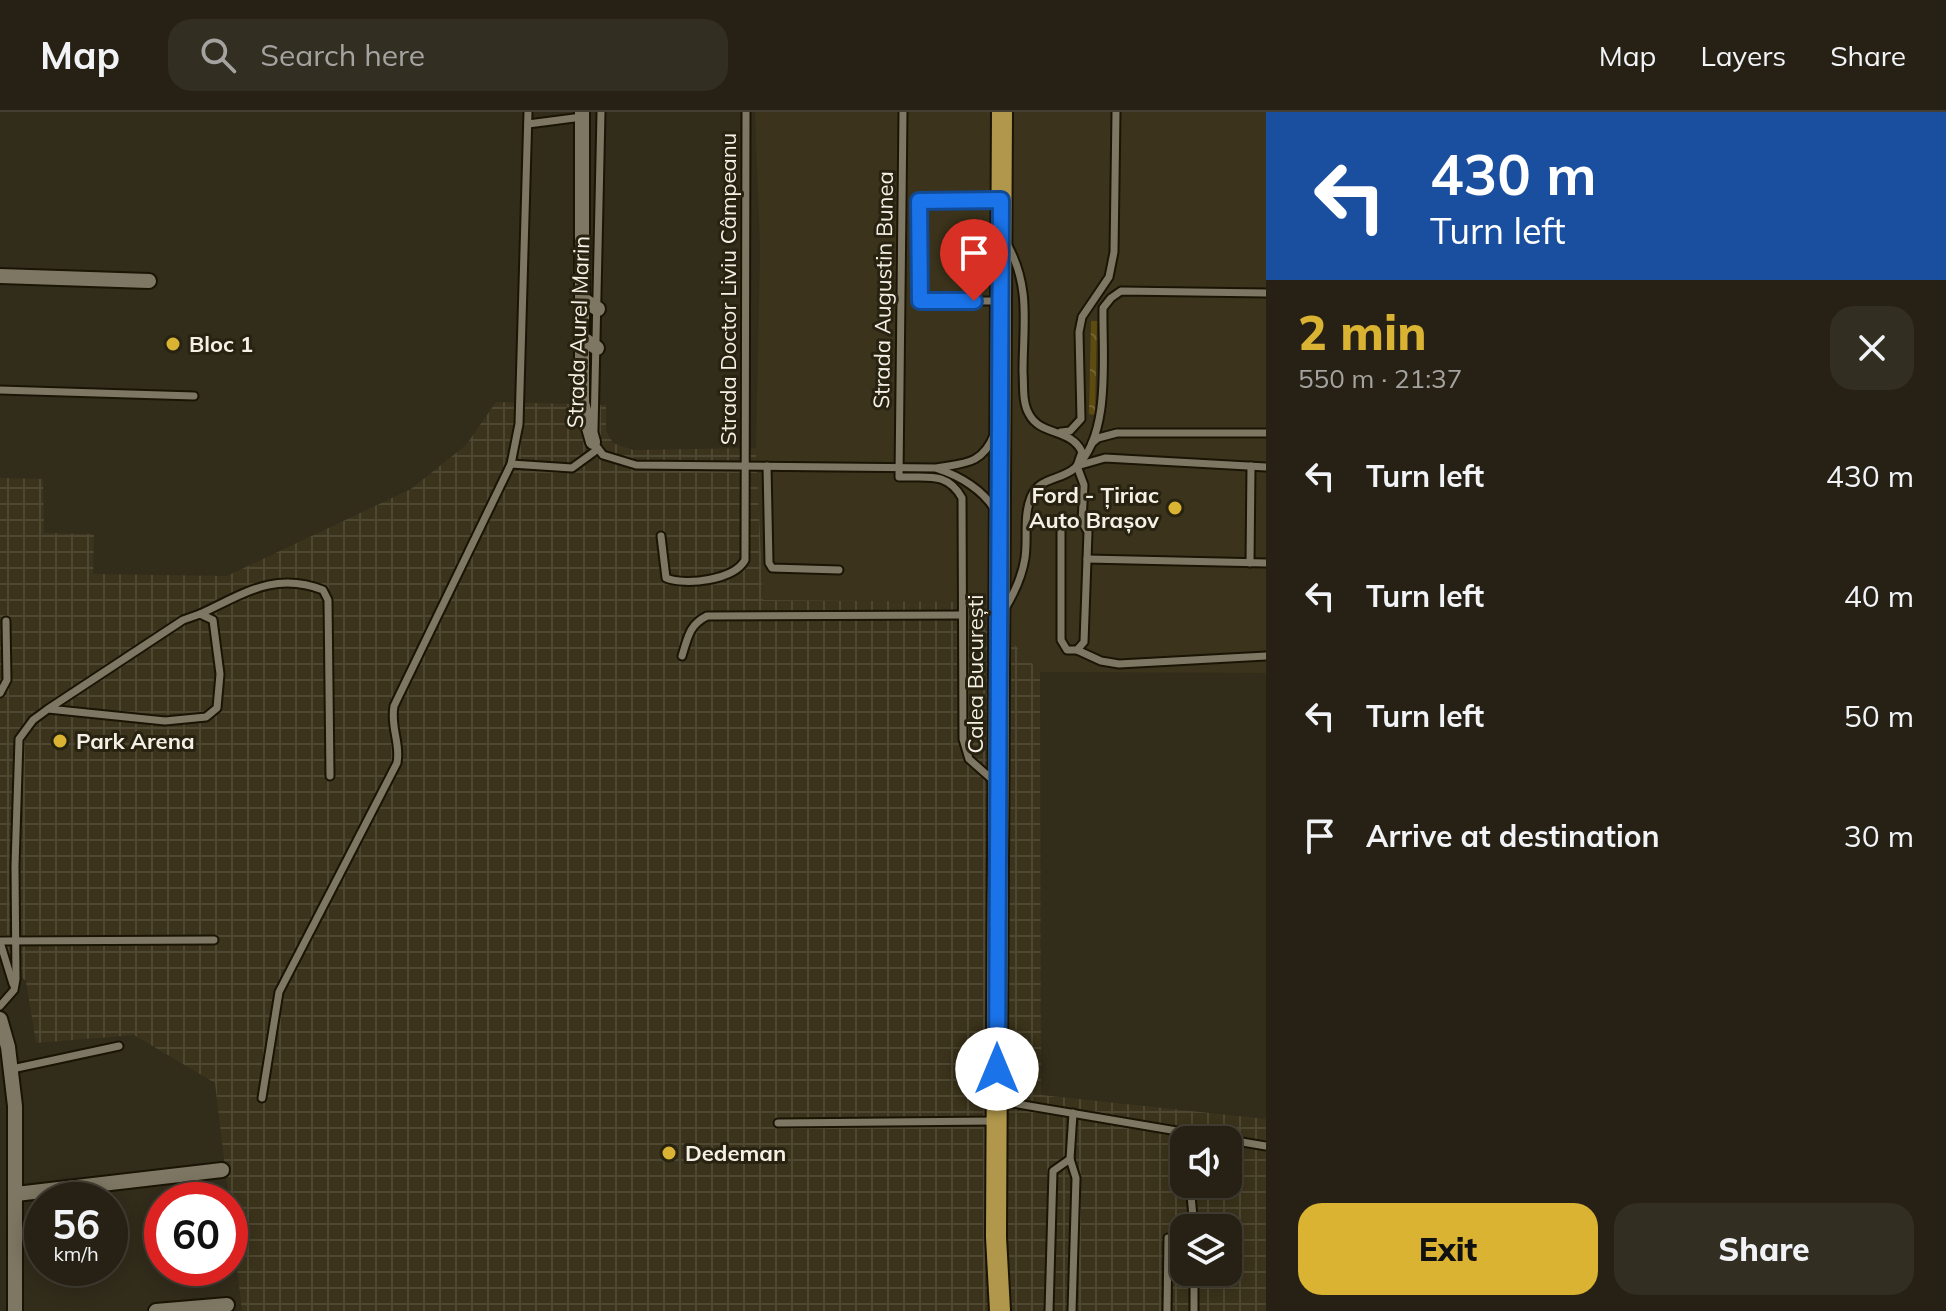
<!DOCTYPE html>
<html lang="en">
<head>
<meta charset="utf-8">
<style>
	:root { --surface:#262114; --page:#322e22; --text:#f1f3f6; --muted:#a4a3a0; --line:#423e34; --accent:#dab333 }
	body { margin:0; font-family:Mulish,sans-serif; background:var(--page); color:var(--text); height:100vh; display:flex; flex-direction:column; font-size:30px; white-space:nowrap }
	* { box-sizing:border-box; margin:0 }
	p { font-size:26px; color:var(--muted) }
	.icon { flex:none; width:44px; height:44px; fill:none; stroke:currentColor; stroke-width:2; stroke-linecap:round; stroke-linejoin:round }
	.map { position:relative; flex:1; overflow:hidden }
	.details { display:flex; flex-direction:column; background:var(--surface); width:680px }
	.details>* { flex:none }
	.hud { background:#1a4fa0; color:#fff; overflow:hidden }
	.tools { position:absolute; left:1170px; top:1014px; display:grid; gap:16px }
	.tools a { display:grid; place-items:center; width:72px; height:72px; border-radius:16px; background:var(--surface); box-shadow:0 4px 20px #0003,0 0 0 2px var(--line); font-size:40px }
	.speed { position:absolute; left:24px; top:1070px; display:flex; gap:16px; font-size:40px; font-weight:700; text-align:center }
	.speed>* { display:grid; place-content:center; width:104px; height:104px; border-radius:50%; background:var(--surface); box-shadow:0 4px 20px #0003,0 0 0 2px var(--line); line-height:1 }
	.speed small { font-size:20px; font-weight:400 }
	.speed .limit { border:12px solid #d22; background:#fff; color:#111 }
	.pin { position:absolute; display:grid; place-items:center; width:68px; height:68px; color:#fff; margin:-82px -34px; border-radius:50% 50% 50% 0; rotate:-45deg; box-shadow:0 0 8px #0007 }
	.pin .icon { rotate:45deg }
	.me { position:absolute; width:88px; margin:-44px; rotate:0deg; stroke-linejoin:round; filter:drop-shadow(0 0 6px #0008) }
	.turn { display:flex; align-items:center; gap:28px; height:168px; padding:0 32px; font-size:36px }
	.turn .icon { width:104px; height:104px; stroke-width:2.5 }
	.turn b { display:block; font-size:56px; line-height:68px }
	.round { display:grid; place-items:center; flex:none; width:84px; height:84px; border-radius:24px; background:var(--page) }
	.headline { display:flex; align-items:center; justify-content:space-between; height:136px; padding:0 32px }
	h1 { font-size:48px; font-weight:800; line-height:60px; color:var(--accent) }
	.action { display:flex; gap:16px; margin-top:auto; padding:16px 32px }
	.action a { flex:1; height:92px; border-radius:24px; background:var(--accent); color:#111; font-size:32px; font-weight:800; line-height:92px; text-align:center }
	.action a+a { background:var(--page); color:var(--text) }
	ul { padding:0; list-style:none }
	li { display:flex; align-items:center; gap:24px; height:120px; padding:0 32px }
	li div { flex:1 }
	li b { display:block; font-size:30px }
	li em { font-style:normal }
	header { display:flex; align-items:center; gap:48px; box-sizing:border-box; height:112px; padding:0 40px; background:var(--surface); border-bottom:2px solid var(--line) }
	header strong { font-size:38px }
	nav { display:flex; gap:44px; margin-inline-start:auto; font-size:28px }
	.search { width:560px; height:72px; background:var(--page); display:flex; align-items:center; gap:20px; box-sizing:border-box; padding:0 28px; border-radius:24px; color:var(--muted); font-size:30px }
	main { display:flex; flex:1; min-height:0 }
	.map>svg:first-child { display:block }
	.built { fill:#3b331b }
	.industrial { fill:url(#industrial-grid); fill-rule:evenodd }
	.park { fill:url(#park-crowns) }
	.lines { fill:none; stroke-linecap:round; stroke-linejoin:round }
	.service-casing { stroke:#1a1405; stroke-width:11 }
	.minor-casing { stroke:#1a1405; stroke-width:18 }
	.primary-casing { stroke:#1a1405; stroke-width:24 }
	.service { stroke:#7e7763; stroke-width:7 }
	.minor { stroke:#7e7763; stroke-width:14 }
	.primary { stroke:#b0974c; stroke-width:20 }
	.route-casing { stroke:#114b97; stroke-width:20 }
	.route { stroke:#1a73e8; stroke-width:14 }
	.poi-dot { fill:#dab333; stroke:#282211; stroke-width:3 }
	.labels { text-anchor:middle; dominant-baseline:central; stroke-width:6; stroke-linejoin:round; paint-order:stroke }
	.street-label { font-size:22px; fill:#f4f0e5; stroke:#282211 }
	.poi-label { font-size:22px; font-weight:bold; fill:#f4f0e5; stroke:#282211; text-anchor:start }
</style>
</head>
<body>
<header>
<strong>Map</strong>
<div class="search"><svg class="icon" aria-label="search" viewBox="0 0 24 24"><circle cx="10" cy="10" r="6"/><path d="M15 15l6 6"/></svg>Search here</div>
<nav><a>Map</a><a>Layers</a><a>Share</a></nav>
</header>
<main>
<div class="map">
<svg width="1266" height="1199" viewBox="0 0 1266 1199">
	<defs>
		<pattern id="industrial-grid" width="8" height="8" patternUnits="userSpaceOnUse" patternTransform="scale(2)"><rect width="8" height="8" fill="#3b331b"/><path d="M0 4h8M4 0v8" fill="none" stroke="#4e4731"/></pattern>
		<pattern id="park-crowns" width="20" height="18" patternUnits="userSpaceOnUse" patternTransform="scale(2)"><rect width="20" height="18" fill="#5d4b0f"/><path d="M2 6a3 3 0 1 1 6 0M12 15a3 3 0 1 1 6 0" fill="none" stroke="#756532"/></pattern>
	</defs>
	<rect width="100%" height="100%" fill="#322c1b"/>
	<path class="built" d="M 755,0 L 1266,0 L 1266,561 L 1040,560 L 975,490 L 763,488 L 756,336 L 760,137 Z"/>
	<path class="industrial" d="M 496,290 L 606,293 L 606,319 L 613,331 L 633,338 L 756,336 L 763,488 L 975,490 L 1040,560 L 1041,983 L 1266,1007 L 1266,1199 L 242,1199 L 215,971 L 134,923 L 36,931 L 26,869 L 0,848 L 0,366 L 43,367 L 44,421 L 94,422 L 93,462 L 227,464 L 411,377 L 466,333 ZM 1184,1028 L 1228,1028 L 1228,1072 L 1184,1072 ZM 1184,1116 L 1228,1116 L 1228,1160 L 1184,1160 Z"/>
	<path class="park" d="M 1091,209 L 1097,209 L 1095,303 L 1089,302 Z"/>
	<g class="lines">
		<g class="service-casing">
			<g id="service">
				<path d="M 903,0 L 899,365 C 927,366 947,359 962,386 L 963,627 L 969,647 L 995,670"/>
				<path d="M 528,12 L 582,5"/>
				<path d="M 999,88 L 919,89 L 920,189 L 1000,189"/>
				<path d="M 1008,134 C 1031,176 1023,213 1023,260 C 1024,273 1022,290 1029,302 C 1040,324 1071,316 1082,340 L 1077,354 L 1084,373 L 1082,409 L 1088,420 L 1084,530 L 1077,538 L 1067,538 L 1061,528 L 1061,417 L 1068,409 L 1082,409"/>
				<path d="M 0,278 L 194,284"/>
				<path d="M 594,318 L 601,0"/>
				<path d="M 1061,320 L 1070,319 L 1081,307 L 1079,220 L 1082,205 L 1109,165 L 1114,140 L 1116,0"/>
				<path d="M 593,330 L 603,343 L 636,353 L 936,356 C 964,351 982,353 994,323"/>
				<path d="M 1092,331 L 1098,326 L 1117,321 L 1266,321"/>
				<path d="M 511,352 L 572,356 L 598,337"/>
				<path d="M 767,354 L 769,451 L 772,456 L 839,458"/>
				<path d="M 1077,354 L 1105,346 L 1266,355"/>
				<path d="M 938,357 C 960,364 983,378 995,398"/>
				<path d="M 661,424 L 666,466 C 686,474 734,468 745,448 L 746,0"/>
				<path d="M 1087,447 L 1266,451"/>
				<path d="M 1250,451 L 1251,354"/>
				<path d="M 1004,498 C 1014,482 1022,465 1025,446 C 1028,426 1023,405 1031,385 C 1039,365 1060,369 1075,356 C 1112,323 1102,242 1103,196 L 1111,186 L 1121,179 L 1266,181"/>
				<path d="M 200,502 C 243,482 275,459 323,478 L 328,488 L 330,664"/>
				<path d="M 1077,538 L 1101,549 L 1119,552 L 1266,544"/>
				<path d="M 682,544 C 688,525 689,513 707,504 L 962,503"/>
				<path d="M 0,581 L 7,568 L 6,509"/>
				<path d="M 0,829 L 214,828"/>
				<path d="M 0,830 L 13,872"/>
				<path d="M 0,894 L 14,878 L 16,867 L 15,754 L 19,627 L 33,608 L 48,597 L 165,609 L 206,605 L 217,596 L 220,562 L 213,508 L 200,502 L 183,508 L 48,597"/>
				<path d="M 12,957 L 119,934"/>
				<path d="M 262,986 L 279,880 L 397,651 C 401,631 390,616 394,594 L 511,352 L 519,312 L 528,0"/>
				<path d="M 1000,989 L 1266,1034"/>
				<path d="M 778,1011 L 994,1009"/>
				<path d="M 1182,1019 L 1184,1033"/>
				<path d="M 1190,1072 L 1194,1116"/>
				<path d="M 1049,1199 L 1053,1059 L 1070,1047"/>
				<path d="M 1072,1199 L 1076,1066 L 1070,1047 L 1073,1001"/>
				<path d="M 1167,1199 L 1168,1126 L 1184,1126"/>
				<path d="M 1194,1199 L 1194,1160"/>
			</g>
		</g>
		<g class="minor-casing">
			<g id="minor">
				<path d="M 582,0 L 582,291 L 593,330"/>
				<path d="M 0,164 L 149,169"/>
				<path d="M 582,187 L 598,197"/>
				<path d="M 582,226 L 597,236"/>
				<path d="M 0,907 L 8,935 L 15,994 L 15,1199"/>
				<path d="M 16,1082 L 222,1058"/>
				<path d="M 156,1199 L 227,1193"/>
			</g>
		</g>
		<g class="primary-casing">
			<path id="primary" d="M 1000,1199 L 996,1125 L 1002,0"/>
		</g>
		<use href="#service" class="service"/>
		<use href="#minor" class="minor"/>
		<use href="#primary" class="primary"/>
	</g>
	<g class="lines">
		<g class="route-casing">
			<path id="route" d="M 974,189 L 920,189 L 919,89 L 1001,88 L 997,957"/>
		</g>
		<use href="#route" class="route"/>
	</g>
	<g class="poi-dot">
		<circle cx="173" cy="232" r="8"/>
		<circle cx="1175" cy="396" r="8"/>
		<circle cx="60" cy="629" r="8"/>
		<circle cx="669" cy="1041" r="8"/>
	</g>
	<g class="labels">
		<g class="street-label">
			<text transform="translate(728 177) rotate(-90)">Strada Doctor Liviu Câmpeanu</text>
			<text transform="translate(883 178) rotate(-89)">Strada Augustin Bunea</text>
			<text transform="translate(578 220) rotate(-88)">Strada Aurel Marin</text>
			<text transform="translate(975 562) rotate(-90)">Calea București</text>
		</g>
		<g class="poi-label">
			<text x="189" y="232">Bloc 1</text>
			<text x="1159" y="383" text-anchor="end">Ford - Țiriac<tspan x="1159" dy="25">Auto Brașov</tspan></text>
			<text x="76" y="629">Park Arena</text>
			<text x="685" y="1041">Dedeman</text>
		</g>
	</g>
</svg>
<div class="tools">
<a><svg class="icon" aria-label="sound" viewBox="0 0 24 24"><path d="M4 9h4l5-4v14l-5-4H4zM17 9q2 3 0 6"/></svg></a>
<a><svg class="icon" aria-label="layers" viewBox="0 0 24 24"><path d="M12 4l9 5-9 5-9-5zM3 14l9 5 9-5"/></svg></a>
</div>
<div class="speed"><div>56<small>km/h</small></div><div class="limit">60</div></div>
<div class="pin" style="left:974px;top:189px;background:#d93025"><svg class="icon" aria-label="arrive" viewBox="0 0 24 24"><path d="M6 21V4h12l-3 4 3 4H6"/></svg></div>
<svg class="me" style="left:997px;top:957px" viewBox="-20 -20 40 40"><circle r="19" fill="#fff"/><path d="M0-13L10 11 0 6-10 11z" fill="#1a73e8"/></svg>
</div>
<section class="details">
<div class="hud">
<div class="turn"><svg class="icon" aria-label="left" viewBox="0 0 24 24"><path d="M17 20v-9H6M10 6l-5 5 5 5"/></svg><div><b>430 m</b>Turn left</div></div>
</div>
<div class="headline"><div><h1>2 min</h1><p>550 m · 21:37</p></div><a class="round"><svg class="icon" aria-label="close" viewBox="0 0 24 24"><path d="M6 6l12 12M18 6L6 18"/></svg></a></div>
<ul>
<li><svg class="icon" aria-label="left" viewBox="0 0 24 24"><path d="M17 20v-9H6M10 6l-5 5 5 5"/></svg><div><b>Turn left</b></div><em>430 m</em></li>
<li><svg class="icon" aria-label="left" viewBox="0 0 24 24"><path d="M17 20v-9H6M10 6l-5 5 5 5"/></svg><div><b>Turn left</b></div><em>40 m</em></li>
<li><svg class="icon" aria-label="left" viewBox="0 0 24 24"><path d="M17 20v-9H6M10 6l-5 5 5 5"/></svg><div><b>Turn left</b></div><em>50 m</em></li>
<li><svg class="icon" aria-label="arrive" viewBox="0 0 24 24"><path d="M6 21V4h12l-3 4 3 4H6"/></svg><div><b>Arrive at destination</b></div><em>30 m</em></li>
</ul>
<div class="action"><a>Exit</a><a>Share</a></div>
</section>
</main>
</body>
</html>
